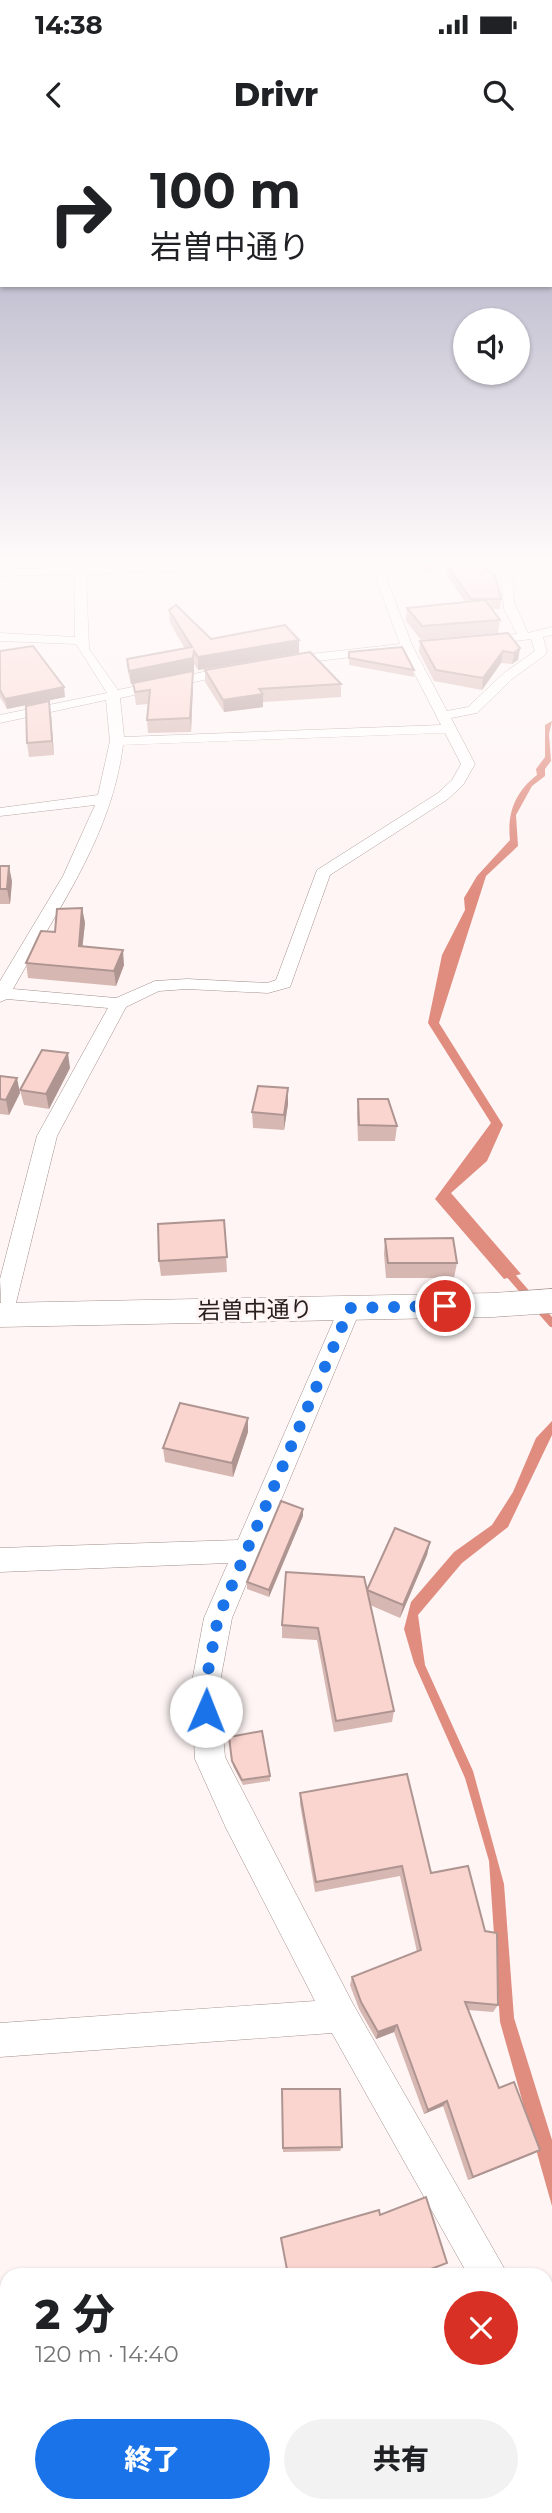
<!DOCTYPE html>
<html lang="ja">
<head>
<meta charset="utf-8">
<style>
	:root { --surface:#fff; --page:#f2f2f2; --text:#202124; --muted:#757577; --accent:#1a73e8 }
	body { margin:0; font-family:Montserrat,"Noto Sans JP",sans-serif; background:var(--page); color:var(--text); height:100vh; display:flex; flex-direction:column; font-size:26px; white-space:nowrap }
	* { box-sizing:border-box; margin:0 }
	p { font-size:23px; color:var(--muted) }
	.icon { flex:none; width:38px; height:38px; fill:none; stroke:currentColor; stroke-width:2; stroke-linecap:round; stroke-linejoin:round }
	.map { position:relative; flex:1; overflow:hidden }
	.details { position:absolute; left:0px; top:2128px; width:553px; height:245px; display:flex; flex-direction:column; background:var(--surface); border-radius:21px 21px 0 0; box-shadow:0 2px 5px #0004 }
	.details>* { flex:none }
	.hud { position:absolute; left:0px; top:0px; width:553px; height:147px; box-shadow:0 2px 5px #0004; background:#fff; color:var(--text); overflow:hidden }
	.controls { position:absolute; left:453px; top:168px; display:grid; gap:14px }
	.controls a { display:grid; place-items:center; width:77px; height:77px; border-radius:50%; background:var(--surface); box-shadow:0 2px 5px #0004; font-size:35px }
	.pin { position:absolute; display:grid; place-items:center; width:60px; height:60px; color:#fff; margin:-30px; border:4px solid #fff; border-radius:50%; box-shadow:0 2px 7px #0007 }
	.me { position:absolute; width:77px; margin:-38px; rotate:1deg; stroke-linejoin:round; filter:drop-shadow(0 0 5px #0008) }
	.turn { display:flex; align-items:center; gap:24px; height:147px; padding:0 35px; font-size:32px }
	.turn .icon { width:91px; height:91px; stroke-width:2.5 }
	.turn b { display:block; font-size:49px; line-height:60px }
	.round { display:grid; place-items:center; flex:none; width:74px; height:74px; border-radius:37px; background:var(--page) }
	.overview { display:flex; align-items:center; justify-content:space-between; height:119px; padding:0 35px }
	h1 { font-size:42px; font-weight:800; line-height:52px }
	.button { display:flex; gap:14px; margin-top:auto; padding:14px 35px }
	.button a { flex:1; height:80px; border-radius:42px; background:var(--accent); color:#fff; font-size:28px; font-weight:800; line-height:80px; text-align:center }
	.button a+a { background:var(--page); color:var(--text) }
	.status { display:flex; justify-content:space-between; align-items:center; height:49px; padding:0 35px; background:var(--surface); direction:ltr }
	.status svg { height:19px; fill:currentColor }
	header { display:flex; justify-content:space-between; align-items:center; height:91px; padding:0 35px; background:var(--surface); font-size:32px; font-weight:800 }
	.map>svg:first-child { display:block }
	.water { fill:#e08d80 }
	.lines { fill:none; stroke-linecap:round; stroke-linejoin:round }
	.stream-far1 { stroke:#e08d80; stroke-width:4.5 }
	.stream { stroke:#e08d80; stroke-width:8 }
	.street-casing { stroke:#a28f8b; stroke-width:1 }
	.secondary-casing { stroke:#a28f8b; stroke-width:1 }
	.street { fill:#fff; fill-rule:evenodd }
	.secondary { fill:#fff; fill-rule:evenodd }
	.wall { fill:#d7b7b2 }
	.shaded-wall { fill:#af9591 }
	.building { fill:#fad5cf; stroke:#af9591; stroke-width:2 }
	.route { stroke:#1a73e8; stroke-width:12; stroke-dasharray:0 21.6 }
	.labels { text-anchor:middle; dominant-baseline:central; stroke-width:6; stroke-linejoin:round; paint-order:stroke }
	.street-label { font-size:23px; fill:#28201f; stroke:#fef5f4 }
</style>
</head>
<body>
<div class="status"><b>14:38</b><svg viewBox="0 0 49 12"><path d="M0 12V9h3v3zM5 12V6h3v6zM10 12V3h3v9zM15 12V0h3v12zM26 1h20v11H26zM47 4h2v5h-2z"/></svg></div>
<header><svg class="icon" aria-label="back" viewBox="0 0 24 24"><path d="M15 5l-7 7 7 7"/></svg>Drivr<svg class="icon" aria-label="search" viewBox="0 0 24 24"><circle cx="10" cy="10" r="6"/><path d="M15 15l6 6"/></svg></header>
<div class="map">
<svg width="552" height="2373" viewBox="0 0 552 2373">
	<rect width="100%" height="100%" fill="#fef5f4"/>
	<g class="water">
		<path d="M 552,581 L 549,594 L 551,621 L 545,629 L 545,636 L 532,646 L 516,675 L 518,706 L 486,736 L 439,883 L 503,985 L 487,1021 L 451,1053 L 521,1134 L 504,1139 L 435,1059 L 491,983 L 428,883 L 442,815 L 465,770 L 464,758 L 477,736 L 510,700 C 507,673 515,652 537,635 L 536,629 L 545,617 L 545,585 Z"/>
		<path d="M 552,1281 L 552,1295 L 508,1387 L 462,1423 L 418,1475 L 425,1525 L 473,1631 L 504,1744 L 514,1878 L 552,2000 L 552,2066 L 500,1882 L 489,1721 L 465,1638 L 414,1523 L 404,1489 L 411,1462 L 454,1412 L 492,1385 L 513,1352 L 536,1298 Z"/>
	</g>
	<g class="lines">
		<path class="stream-far1" d="M 426,429 L 443,420"/>
		<path class="stream" d="M 505,1129 L 552,1183"/>
		<g class="street-casing">
			<g id="street">
				<path d="M 75,420 L 85,420 L 86,427 L 302,420 L 297,423 L 234,429 L 86,434 L 89,509 L 118,550 L 236,525 L 242,529 L 236,533 L 120,558 L 124,597 L 441,585 L 403,511 L 284,525 L 278,521 L 284,517 L 400,504 L 369,420 L 379,420 L 413,507 L 447,571 L 468,567 L 504,533 L 535,511 L 531,499 L 482,505 L 476,501 L 482,497 L 517,494 L 504,469 L 501,438 L 485,420 L 496,420 L 513,437 L 514,462 L 528,493 L 552,487 L 552,495 L 543,497 L 547,512 L 545,515 L 512,539 L 477,573 L 451,578 L 475,624 L 463,645 L 448,659 L 330,735 L 290,847 L 268,853 L 187,849 L 159,851 L 126,867 L 57,996 L 13,1175 L 10,1181 L 2,1184 L 0,1139 L 37,996 L 108,868 L 7,859 L 0,862 L 0,841 L 63,736 L 95,665 L 0,676 L 0,668 L 98,655 L 110,601 L 106,560 L 0,583 L 0,575 L 107,553 L 76,504 L 0,501 L 0,493 L 75,497 L 75,434 L 0,436 L 0,430 L 75,427 ZM 445,593 L 461,624 L 452,640 L 438,653 L 317,730 L 276,840 L 267,843 L 187,839 L 155,841 L 116,858 L 13,849 C 57,770 112,696 123,605 Z"/>
				<path d="M 350,1159 L 358,1162 L 361,1168 L 232,1478 L 219,1547 L 225,1617 L 353,1864 L 508,2135 L 468,2135 L 332,1893 L 0,1917 L 0,1883 L 315,1861 L 226,1688 L 195,1619 L 191,1547 L 204,1478 L 228,1423 L 0,1432 L 0,1408 L 238,1400 L 339,1168 L 342,1162 Z"/>
				<path d="M 546,2194 L 552,2196 L 552,2241 L 546,2239 Z"/>
			</g>
		</g>
		<g class="secondary-casing">
			<path id="secondary" d="M 552,1149 L 552,1173 L 493,1177 L 0,1187 L 0,1163 L 493,1153 Z"/>
		</g>
		<use href="#street" class="street"/>
		<use href="#secondary" class="secondary"/>
	</g>
	<g class="wall">
		<path d="M 446,424 L 501,459 L 500,469 L 492,469 L 500,480 L 498,493 L 421,500 L 406,481 L 407,468 L 465,462 L 446,433 Z"/>
		<path d="M 169,470 L 211,499 L 299,513 L 198,530 L 194,524 L 194,531 L 193,531 L 193,545 L 191,592 L 148,593 L 147,580 L 149,564 L 136,565 L 133,544 L 131,544 L 128,532 L 127,519 L 185,509 L 170,483 Z"/>
		<path d="M 420,501 L 520,508 L 518,520 L 512,524 L 501,523 L 482,550 L 434,541 L 419,512 Z"/>
		<path d="M 0,511 L 65,557 L 7,569 L 0,557 Z"/>
		<path d="M 349,512 L 414,530 L 414,537 L 349,525 Z"/>
		<path d="M 205,530 L 341,544 L 341,557 L 263,562 L 263,567 L 224,572 L 205,542 Z"/>
		<path d="M 51,575 L 54,615 L 29,617 L 27,603 Z"/>
		<path d="M 0,726 L 12,741 L 10,764 L 0,764 Z"/>
		<path d="M 82,768 L 85,783 L 82,806 L 124,825 L 116,846 L 28,838 L 26,823 L 55,792 Z"/>
		<path d="M 70,928 L 49,969 L 24,965 L 20,950 Z"/>
		<path d="M 0,936 L 20,953 L 9,975 L 0,974 Z"/>
		<path d="M 288,948 L 288,964 L 284,990 L 253,988 L 252,972 Z"/>
		<path d="M 358,959 L 397,986 L 395,1001 L 358,1001 L 357,974 Z"/>
		<path d="M 224,1080 L 227,1132 L 161,1136 L 159,1121 Z"/>
		<path d="M 385,1099 L 457,1123 L 454,1138 L 386,1138 L 384,1114 Z"/>
		<path d="M 248,1278 L 248,1292 L 233,1337 L 165,1322 L 163,1308 Z"/>
		<path d="M 303,1376 L 269,1457 L 247,1449 L 247,1442 Z"/>
		<path d="M 430,1402 L 427,1415 L 400,1478 L 370,1465 L 394,1571 L 392,1582 L 334,1592 L 317,1500 L 282,1498 L 282,1485 L 367,1450 Z"/>
		<path d="M 229,1597 L 270,1636 L 270,1641 L 243,1645 L 233,1626 Z"/>
		<path d="M 300,1653 L 431,1733 L 498,1865 L 493,1872 L 468,1870 L 499,1948 L 540,2010 L 468,2040 L 443,1966 L 424,1974 L 394,1892 L 376,1899 L 359,1869 L 350,1845 L 352,1837 L 417,1812 L 400,1736 L 315,1752 L 300,1664 Z"/>
		<path d="M 282,1949 L 342,2007 L 340,2011 L 283,2012 Z"/>
		<path d="M 494,2366 L 546,2366 L 552,2373 L 497,2373 Z"/>
	</g>
	<g class="shaded-wall">
		<path d="M 299,500 L 299,513 L 198,530 L 198,517 Z"/>
		<path d="M 520,508 L 518,520 L 512,524 L 514,513 Z"/>
		<path d="M 194,511 L 194,531 L 131,544 L 129,531 Z"/>
		<path d="M 503,511 L 501,523 L 482,550 L 483,538 Z"/>
		<path d="M 193,531 L 193,545 L 191,592 L 190,578 Z"/>
		<path d="M 64,547 L 65,557 L 7,569 L 5,559 Z"/>
		<path d="M 263,554 L 263,567 L 224,572 L 223,560 Z"/>
		<path d="M 49,561 L 51,575 L 54,615 L 52,601 Z"/>
		<path d="M 9,726 L 12,741 L 10,764 L 7,749 Z"/>
		<path d="M 82,768 L 85,783 L 81,821 L 79,806 Z"/>
		<path d="M 123,810 L 124,825 L 116,846 L 114,831 Z"/>
		<path d="M 68,913 L 70,928 L 49,969 L 46,954 Z"/>
		<path d="M 17,938 L 20,953 L 9,975 L 6,960 Z"/>
		<path d="M 288,948 L 288,964 L 284,990 L 284,975 Z"/>
		<path d="M 248,1278 L 248,1292 L 233,1337 L 232,1323 Z"/>
		<path d="M 303,1369 L 303,1376 L 269,1457 L 269,1450 Z"/>
		<path d="M 430,1402 L 427,1415 L 400,1478 L 403,1465 Z"/>
		<path d="M 397,1885 L 394,1892 L 376,1899 L 378,1892 Z"/>
		<path d="M 447,1961 L 443,1966 L 424,1974 L 428,1970 Z"/>
		<path d="M 540,2010 L 533,2014 L 468,2040 L 473,2037 Z"/>
	</g>
	<g class="building">
		<path d="M 477,422 L 495,435 L 501,459 L 471,459 L 446,424 Z"/>
		<path d="M 485,460 L 500,480 L 422,486 L 407,468 Z"/>
		<path d="M 176,465 L 211,499 L 285,485 L 299,500 L 198,517 L 194,511 L 193,518 L 129,531 L 127,519 L 192,507 L 169,470 Z"/>
		<path d="M 508,493 L 520,508 L 514,513 L 503,511 L 483,538 L 436,530 L 420,501 Z"/>
		<path d="M 33,506 L 64,547 L 5,559 L 0,550 L 0,511 Z"/>
		<path d="M 402,507 L 414,530 L 349,518 L 349,512 Z"/>
		<path d="M 310,512 L 341,544 L 259,549 L 263,554 L 223,560 L 205,530 Z"/>
		<path d="M 193,531 L 190,578 L 147,580 L 150,550 L 135,552 L 133,543 Z"/>
		<path d="M 49,561 L 52,601 L 27,603 L 26,566 Z"/>
		<path d="M 0,726 L 9,726 L 7,749 L 0,749 Z"/>
		<path d="M 82,768 L 79,806 L 123,810 L 114,831 L 26,823 L 41,791 L 55,792 L 57,769 Z"/>
		<path d="M 42,910 L 68,913 L 46,954 L 20,950 Z"/>
		<path d="M 0,936 L 17,938 L 6,960 L 0,959 Z"/>
		<path d="M 258,946 L 288,948 L 284,975 L 252,972 Z"/>
		<path d="M 358,959 L 388,959 L 397,986 L 359,985 Z"/>
		<path d="M 224,1080 L 227,1117 L 159,1121 L 158,1084 Z"/>
		<path d="M 453,1098 L 457,1123 L 388,1123 L 385,1099 Z"/>
		<path d="M 180,1263 L 248,1278 L 232,1323 L 163,1308 Z"/>
		<path d="M 281,1361 L 303,1369 L 269,1450 L 247,1442 Z"/>
		<path d="M 395,1388 L 430,1402 L 403,1465 L 367,1450 L 394,1571 L 336,1581 L 318,1488 L 282,1485 L 286,1432 L 364,1437 L 367,1450 Z"/>
		<path d="M 262,1591 L 270,1636 L 242,1640 L 232,1621 L 229,1597 Z"/>
		<path d="M 407,1634 L 431,1733 L 468,1726 L 485,1791 L 497,1793 L 498,1865 L 465,1862 L 499,1948 L 514,1942 L 540,2010 L 473,2037 L 447,1961 L 428,1970 L 397,1885 L 378,1892 L 361,1862 L 352,1837 L 421,1810 L 402,1726 L 316,1742 L 300,1653 Z"/>
		<path d="M 282,1949 L 340,1949 L 342,2007 L 283,2008 Z"/>
		<path d="M 426,2057 L 447,2123 L 415,2135 L 288,2135 L 281,2098 L 379,2070 L 380,2075 Z"/>
		<path d="M 546,2226 L 552,2241 L 552,2373 L 502,2373 L 499,2366 L 546,2366 Z"/>
	</g>
	<linearGradient id="sky" x2="0" y2="1"><stop stop-color="#a5a4be"/><stop offset="0.56" stop-color="#fffafa"/><stop offset="1" stop-color="#fffafa" stop-opacity="0"/></linearGradient>
	<rect width="552" height="752" fill="url(#sky)"/>
	<g class="lines">
		<path class="route" d="M 206,1571 L 205,1547 L 218,1478 L 350,1168 L 445,1166"/>
	</g>
	<g class="labels">
		<g class="street-label">
			<text transform="translate(255 1170) rotate(-1)">岩曽中通り</text>
		</g>
	</g>
</svg>
<div class="controls">
<a><svg class="icon" aria-label="sound" viewBox="0 0 24 24"><path d="M4 9h4l5-4v14l-5-4H4zM17 9q2 3 0 6"/></svg></a>
</div>
<div class="pin" style="left:445px;top:1166px;background:#d93025"><svg class="icon" aria-label="arrive" viewBox="0 0 24 24"><path d="M6 21V4h12l-3 4 3 4H6"/></svg></div>
<svg class="me" style="left:206px;top:1571px" viewBox="-20 -20 40 40"><circle r="19" fill="#fff"/><path d="M0-13L10 11 0 6-10 11z" fill="#1a73e8"/></svg>
<div class="hud">
<div class="turn"><svg class="icon" aria-label="right" viewBox="0 0 24 24"><path d="M7 20v-9h11M14 6l5 5-5 5"/></svg><div><b>100 m</b>岩曽中通り</div></div>
</div>
<section class="details">
<div class="overview"><div><h1>2 分</h1><p>120 m · 14:40</p></div><a class="round" style="background:#d93025;color:#fff"><svg class="icon" aria-label="close" viewBox="0 0 24 24"><path d="M6 6l12 12M18 6L6 18"/></svg></a></div>
<div class="button"><a>終了</a><a>共有</a></div>
</section>
</div>
</body>
</html>
